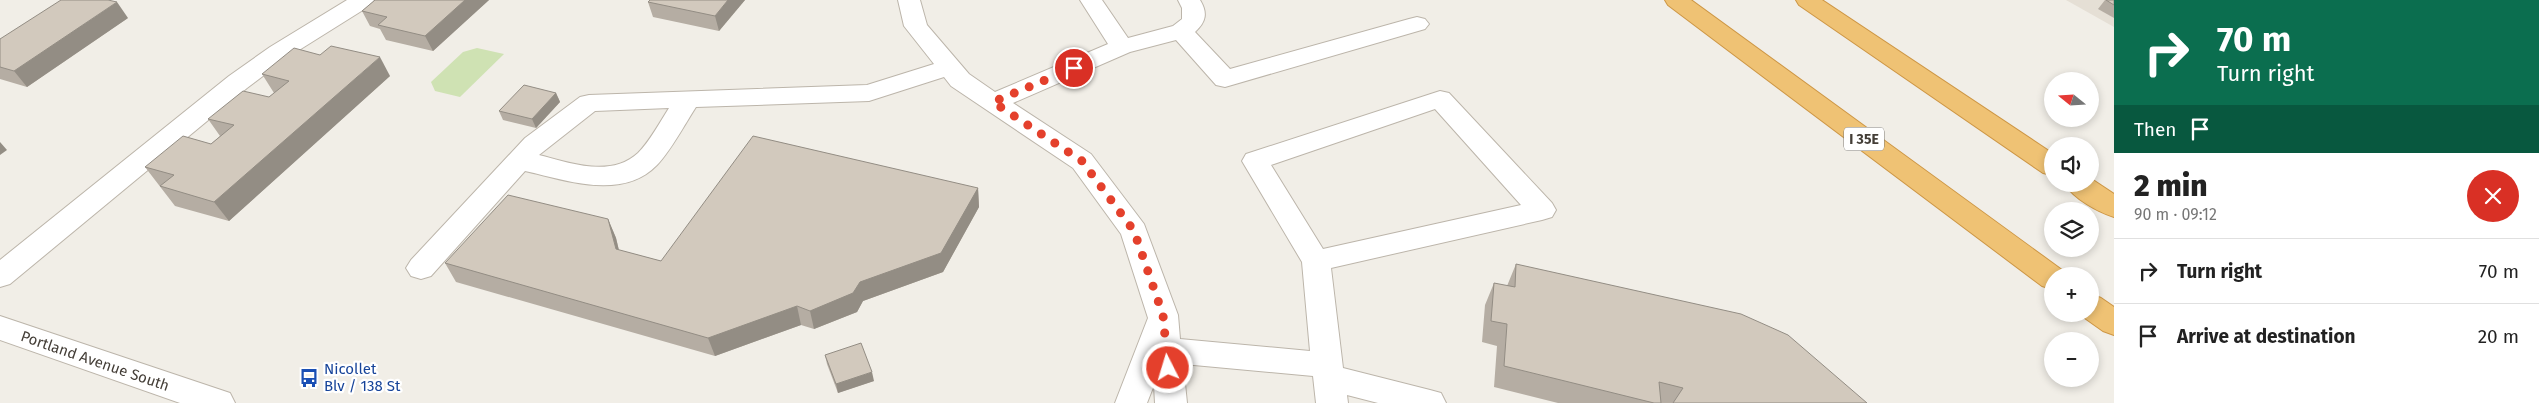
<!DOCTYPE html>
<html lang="en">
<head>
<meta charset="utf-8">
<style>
	:root { --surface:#fff; --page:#f2f2f2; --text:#222; --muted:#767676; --line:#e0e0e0 }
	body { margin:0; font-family:"Fira Sans",sans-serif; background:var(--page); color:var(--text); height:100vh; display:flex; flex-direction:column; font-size:19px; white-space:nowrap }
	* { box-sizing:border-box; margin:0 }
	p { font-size:16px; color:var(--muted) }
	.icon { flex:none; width:28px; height:28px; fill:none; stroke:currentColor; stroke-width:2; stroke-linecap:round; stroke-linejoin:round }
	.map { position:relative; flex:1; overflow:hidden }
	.side { display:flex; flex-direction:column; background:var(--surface); width:425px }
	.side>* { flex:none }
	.hud { background:#0b6e4f; color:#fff; overflow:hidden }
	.needle { width:32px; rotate:288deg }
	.tools { position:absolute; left:2044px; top:72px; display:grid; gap:10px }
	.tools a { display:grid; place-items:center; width:55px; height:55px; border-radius:50%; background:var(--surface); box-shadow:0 2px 8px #0003; font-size:25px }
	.pin { position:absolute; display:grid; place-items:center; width:42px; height:42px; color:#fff; margin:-21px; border:2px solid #fff; border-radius:50%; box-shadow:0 1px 5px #0007 }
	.me { position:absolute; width:55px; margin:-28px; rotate:355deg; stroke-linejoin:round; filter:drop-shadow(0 0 4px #0008) }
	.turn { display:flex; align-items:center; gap:18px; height:105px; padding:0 20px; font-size:22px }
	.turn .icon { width:65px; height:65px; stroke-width:2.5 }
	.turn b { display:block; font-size:35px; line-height:42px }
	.then { display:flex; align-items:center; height:48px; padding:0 20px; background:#0003; gap:10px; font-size:19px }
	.round { display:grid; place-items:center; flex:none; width:52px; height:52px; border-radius:26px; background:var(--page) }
	.head { display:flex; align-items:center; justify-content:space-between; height:85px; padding:0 20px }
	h1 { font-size:30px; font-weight:800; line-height:38px }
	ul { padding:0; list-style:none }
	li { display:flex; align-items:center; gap:15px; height:65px; padding:0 20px; border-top:1px solid var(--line) }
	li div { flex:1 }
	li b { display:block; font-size:19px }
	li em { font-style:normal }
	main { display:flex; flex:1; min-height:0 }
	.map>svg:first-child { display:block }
	.residential { fill:#e5dfd5 }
	.green { fill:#cfe2b3 }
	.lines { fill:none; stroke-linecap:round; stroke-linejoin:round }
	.minor-casing { stroke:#bcb5aa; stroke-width:2 }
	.highway-casing { stroke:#cd9645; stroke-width:2 }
	.minor { fill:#fff; fill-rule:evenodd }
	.highway { fill:#efc274; fill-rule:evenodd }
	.wall { fill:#b5ada3 }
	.shaded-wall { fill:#938d84 }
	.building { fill:#d2c9bd; stroke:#938d84 }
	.route { stroke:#e4402c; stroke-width:9; stroke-dasharray:0 16.2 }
	.labels { text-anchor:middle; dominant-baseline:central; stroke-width:4.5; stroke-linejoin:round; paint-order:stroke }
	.shield { fill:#fff; stroke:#7c7873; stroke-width:1 }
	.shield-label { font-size:14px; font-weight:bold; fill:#443e37 }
	.street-label { font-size:15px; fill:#443e37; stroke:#fff }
	.transit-label { font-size:15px; fill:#164399; stroke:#fff; text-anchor:start }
</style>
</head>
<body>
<main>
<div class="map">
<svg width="2114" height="403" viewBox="0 0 2114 403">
	<rect width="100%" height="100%" fill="#f1eee7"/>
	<path class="residential" d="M 2066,0 L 2114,0 L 2114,27 Z"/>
	<path class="green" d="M 477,48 L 504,54 L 460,97 L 435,91 L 431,82 L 463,52 Z"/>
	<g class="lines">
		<g class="minor-casing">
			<g id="minor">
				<path d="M 347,0 L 374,0 L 371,5 L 288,57 L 247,88 L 10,284 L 0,287 L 0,260 L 229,76 L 270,47 Z"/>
				<path d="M 898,0 L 920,0 L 927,25 L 969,74 L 995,92 L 1108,44 L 1080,0 L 1102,0 L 1128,38 L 1173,26 L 1182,19 L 1182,8 L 1178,0 L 1200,0 C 1208,13 1206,22 1195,32 L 1230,69 L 1409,19 L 1417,17 L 1425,19 L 1429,24 L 1425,29 L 1225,87 L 1216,85 L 1176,40 L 1130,52 L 1013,103 L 1091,154 L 1144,224 L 1178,315 L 1180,339 L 1310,351 L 1302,262 L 1242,161 L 1246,154 L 1440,91 L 1449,93 L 1552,203 L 1556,210 L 1552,217 L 1542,220 L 1331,268 L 1343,368 L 1430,390 L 1441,393 L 1446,403 L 1378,403 L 1347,395 L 1348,403 L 1316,403 L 1313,376 L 1183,364 L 1187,403 L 1155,403 L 1154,385 L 1147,403 L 1115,403 L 1148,318 L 1121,234 L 1073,168 L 951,86 L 944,77 L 869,101 L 696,107 C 685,124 670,152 657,165 C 622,201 566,180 525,171 L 431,276 L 421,279 L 411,276 L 406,268 L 411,260 L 525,138 L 580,97 L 589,95 L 867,85 L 934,64 L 904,26 ZM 669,108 C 660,122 650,141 638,153 C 611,178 570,163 539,155 L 595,111 ZM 1435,109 L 1521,205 L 1323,249 L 1271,165 Z"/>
				<path d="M 0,316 L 230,393 L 235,403 L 180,403 L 0,340 Z"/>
			</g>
		</g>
		<g class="highway-casing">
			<g id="highway">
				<path d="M 1665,0 L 1691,0 L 2062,270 L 2066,276 L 2052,276 L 2052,289 L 2042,286 L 1668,5 Z"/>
				<path d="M 1796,0 L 1822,0 L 2052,153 L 2052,175 L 2043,173 L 1799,5 Z"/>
				<path d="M 2090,178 L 2114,194 L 2114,217 C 2098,212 2074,199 2065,184 L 2090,184 Z"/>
				<path d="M 2090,294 L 2101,298 L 2114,307 L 2114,335 L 2103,331 L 2079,314 L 2090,314 Z"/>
			</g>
		</g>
		<use href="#minor" class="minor"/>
		<use href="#highway" class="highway"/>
	</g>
	<g class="wall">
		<path d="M 375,0 L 489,0 L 433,51 L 386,40 L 380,29 L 370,26 L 362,11 Z"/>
		<path d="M 650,0 L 745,0 L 719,31 L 653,17 L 648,2 Z"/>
		<path d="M 2105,0 L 2114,0 L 2114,18 L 2098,9 Z"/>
		<path d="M 128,18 L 27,87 L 0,79 L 0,39 Z"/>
		<path d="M 262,74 L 390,76 L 229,221 L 175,206 L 145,167 L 211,144 L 220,136 L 208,119 L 269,97 L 274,93 Z"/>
		<path d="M 556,93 L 560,102 L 536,128 L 503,120 L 499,111 Z"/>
		<path d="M 978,188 L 979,207 L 943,272 L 863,301 L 857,312 L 814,329 L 801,325 L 715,356 L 456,282 L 445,263 L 608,219 L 616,238 L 619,250 L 661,261 Z"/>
		<path d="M 1516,264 L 1867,403 L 1558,403 L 1494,387 L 1497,346 L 1482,342 L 1485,305 L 1494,283 L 1507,286 Z"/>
		<path d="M 825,355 L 874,381 L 838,393 L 827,364 Z"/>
	</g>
	<g class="shaded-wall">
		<path d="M 465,0 L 489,0 L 433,51 L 425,36 Z"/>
		<path d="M 728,0 L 745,0 L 719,31 L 715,16 Z"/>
		<path d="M 117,2 L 128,18 L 27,87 L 14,71 Z"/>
		<path d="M 380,57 L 390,76 L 229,221 L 214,202 Z"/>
		<path d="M 556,93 L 560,102 L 536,128 L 532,119 Z"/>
		<path d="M 0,142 L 7,150 L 0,155 Z"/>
		<path d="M 978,188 L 979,207 L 943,272 L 863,301 L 857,312 L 814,329 L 810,311 L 860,282 Z"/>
		<path d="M 608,219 L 616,238 L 623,268 L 616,249 Z"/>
		<path d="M 797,306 L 801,325 L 715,356 L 708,338 Z"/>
		<path d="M 872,372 L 874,381 L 838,393 L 836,384 Z"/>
	</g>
	<g class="building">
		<path d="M 61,0 L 108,0 L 117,2 L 14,71 L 0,67 L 0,39 Z"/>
		<path d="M 375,0 L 465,0 L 425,36 L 378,25 L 387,17 L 362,11 Z"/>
		<path d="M 650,0 L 728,0 L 715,16 L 648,2 Z"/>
		<path d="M 2106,0 L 2114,0 L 2114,5 Z"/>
		<path d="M 331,46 L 380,57 L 214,202 L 160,186 L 174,175 L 145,167 L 183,136 L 211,144 L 234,125 L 208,119 L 243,91 L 269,97 L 289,81 L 262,74 L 294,48 L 320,55 Z"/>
		<path d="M 524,85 L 556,93 L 532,119 L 499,111 Z"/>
		<path d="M 753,136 L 978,188 L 941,253 L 860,282 L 853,293 L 810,311 L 797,306 L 708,338 L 445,263 L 508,195 L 608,219 L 616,249 L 661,261 Z"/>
		<path d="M 1516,264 L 1741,314 L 1788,335 L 1867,403 L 1673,403 L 1683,388 L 1659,382 L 1661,403 L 1654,403 L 1504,366 L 1507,324 L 1491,321 L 1494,283 L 1515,287 Z"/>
		<path d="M 861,343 L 872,372 L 836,384 L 825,355 Z"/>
	</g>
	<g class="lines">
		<path class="route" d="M 1074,68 L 993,102 L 1082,161 L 1134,231 L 1163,315 L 1168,368"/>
	</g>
	<defs>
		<g id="bus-bare" transform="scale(1.5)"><path d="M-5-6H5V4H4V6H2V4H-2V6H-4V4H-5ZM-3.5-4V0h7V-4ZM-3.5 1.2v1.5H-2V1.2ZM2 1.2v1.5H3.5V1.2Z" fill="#1a4fb4" stroke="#fff" stroke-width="2.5" paint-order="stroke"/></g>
	</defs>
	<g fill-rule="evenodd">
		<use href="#bus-bare" x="309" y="378"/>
	</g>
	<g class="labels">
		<rect class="shield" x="1844" y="127.5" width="40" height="23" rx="4"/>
		<g class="shield-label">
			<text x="1864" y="139">I 35E</text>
		</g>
		<g class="street-label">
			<text transform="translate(95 361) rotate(19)">Portland Avenue South</text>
		</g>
		<g class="transit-label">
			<text x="324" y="369">Nicollet<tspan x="324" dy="17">Blv / 138 St</tspan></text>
		</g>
	</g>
</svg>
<div class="tools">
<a><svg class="needle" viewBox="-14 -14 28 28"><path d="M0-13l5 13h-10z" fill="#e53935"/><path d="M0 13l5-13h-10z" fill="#767676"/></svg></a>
<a><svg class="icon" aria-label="sound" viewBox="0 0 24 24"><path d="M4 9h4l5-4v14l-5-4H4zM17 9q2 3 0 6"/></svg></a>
<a><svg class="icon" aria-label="layers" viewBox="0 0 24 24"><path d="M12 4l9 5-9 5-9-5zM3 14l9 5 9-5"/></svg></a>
<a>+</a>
<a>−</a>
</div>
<div class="pin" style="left:1074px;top:68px;background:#d93025"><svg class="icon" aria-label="arrive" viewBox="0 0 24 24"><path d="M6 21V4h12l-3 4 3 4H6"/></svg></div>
<svg class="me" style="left:1168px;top:368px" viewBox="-20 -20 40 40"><circle r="17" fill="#e4402c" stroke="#fff" stroke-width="3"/><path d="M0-11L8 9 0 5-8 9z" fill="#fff"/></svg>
</div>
<section class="side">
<div class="hud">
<div class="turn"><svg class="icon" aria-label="right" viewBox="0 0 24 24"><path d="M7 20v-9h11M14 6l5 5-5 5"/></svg><div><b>70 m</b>Turn right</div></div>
<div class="then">Then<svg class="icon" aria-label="arrive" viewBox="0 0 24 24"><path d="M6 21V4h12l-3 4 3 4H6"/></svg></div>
</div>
<div class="head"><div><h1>2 min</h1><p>90 m · 09:12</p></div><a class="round" style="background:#d93025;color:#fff"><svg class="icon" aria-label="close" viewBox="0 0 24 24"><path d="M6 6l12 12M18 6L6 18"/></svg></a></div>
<ul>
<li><svg class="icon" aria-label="right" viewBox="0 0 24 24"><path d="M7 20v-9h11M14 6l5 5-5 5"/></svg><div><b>Turn right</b></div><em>70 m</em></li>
<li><svg class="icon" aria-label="arrive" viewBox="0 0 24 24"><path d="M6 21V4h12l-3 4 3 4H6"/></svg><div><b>Arrive at destination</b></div><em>20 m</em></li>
</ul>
</section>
</main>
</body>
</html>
